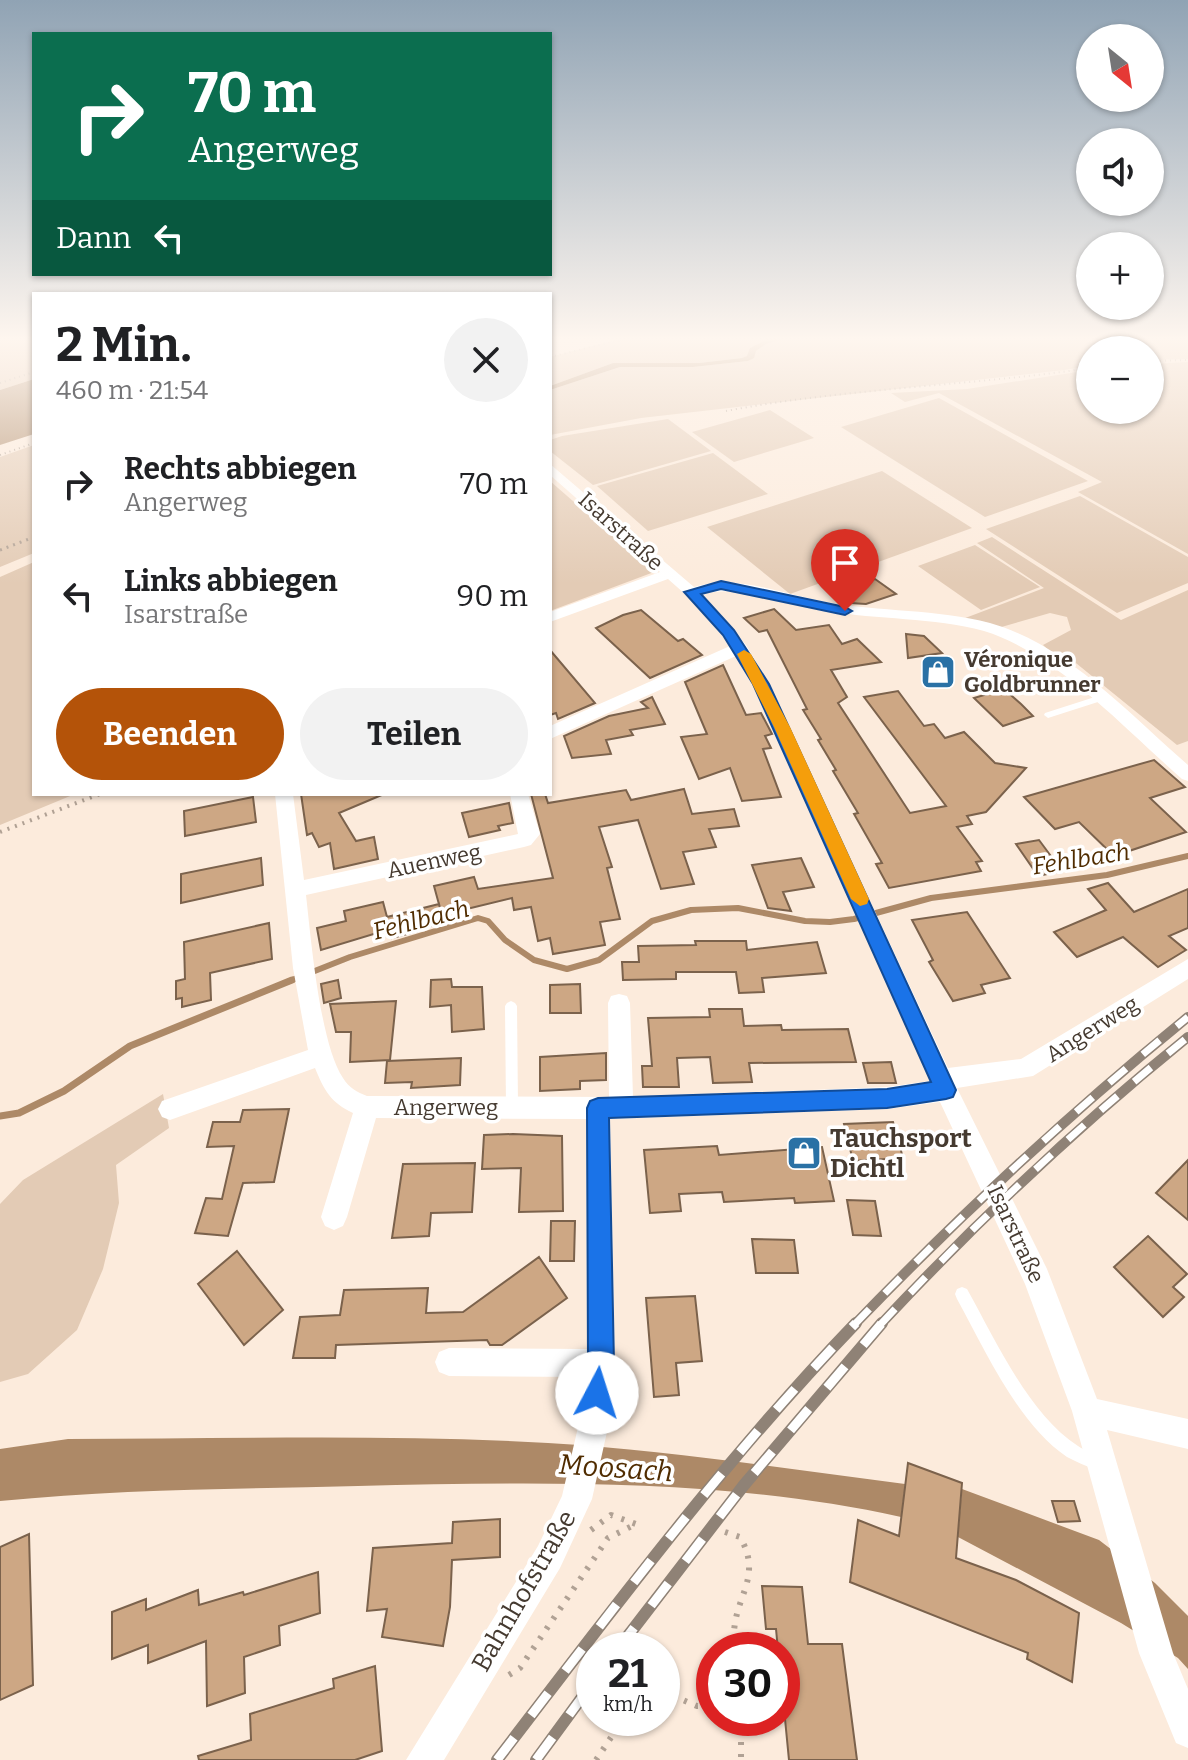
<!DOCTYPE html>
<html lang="de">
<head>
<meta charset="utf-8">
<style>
	:root { --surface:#fff; --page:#f2f2f2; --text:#202124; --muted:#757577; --accent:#b45309 }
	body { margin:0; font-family:Bitter,serif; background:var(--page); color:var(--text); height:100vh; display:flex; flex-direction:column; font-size:30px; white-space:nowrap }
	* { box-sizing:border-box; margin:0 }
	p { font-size:26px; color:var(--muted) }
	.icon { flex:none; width:44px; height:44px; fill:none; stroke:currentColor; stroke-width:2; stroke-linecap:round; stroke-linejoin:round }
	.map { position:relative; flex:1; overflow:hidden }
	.panel { position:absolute; left:32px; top:292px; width:520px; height:504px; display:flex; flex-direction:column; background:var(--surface); border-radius:0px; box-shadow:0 2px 6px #0004 }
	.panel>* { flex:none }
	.hud { position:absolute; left:32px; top:32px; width:520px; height:244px; border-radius:0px; box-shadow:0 2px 6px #0004; background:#0b6e4f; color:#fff; overflow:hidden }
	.needle { width:52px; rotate:150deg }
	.fabs { position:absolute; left:1076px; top:24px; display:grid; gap:16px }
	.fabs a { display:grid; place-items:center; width:88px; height:88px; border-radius:50%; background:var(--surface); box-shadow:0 2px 6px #0004; font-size:40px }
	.speed { position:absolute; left:576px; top:1632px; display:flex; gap:16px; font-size:40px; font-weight:700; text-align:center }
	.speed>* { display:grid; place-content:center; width:104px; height:104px; border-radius:50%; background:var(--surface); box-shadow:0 2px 6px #0004; line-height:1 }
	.speed small { font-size:20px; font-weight:400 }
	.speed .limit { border:12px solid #d22; background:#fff; color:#111 }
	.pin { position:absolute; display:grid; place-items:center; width:68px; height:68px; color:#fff; margin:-82px -34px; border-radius:50% 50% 50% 0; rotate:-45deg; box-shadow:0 0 8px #0007 }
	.pin .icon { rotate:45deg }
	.me { position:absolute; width:88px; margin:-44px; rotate:5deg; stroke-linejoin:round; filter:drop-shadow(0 0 6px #0008) }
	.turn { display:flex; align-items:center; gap:28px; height:168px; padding:0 24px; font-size:36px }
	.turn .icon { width:104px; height:104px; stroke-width:2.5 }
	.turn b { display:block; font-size:56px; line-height:68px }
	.then { display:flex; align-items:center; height:76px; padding:0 24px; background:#0003; gap:16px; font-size:30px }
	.round { display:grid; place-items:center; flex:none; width:84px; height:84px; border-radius:42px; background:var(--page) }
	.headline { display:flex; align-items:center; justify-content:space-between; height:136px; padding:0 24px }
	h1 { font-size:48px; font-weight:700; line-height:60px }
	.primary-button { display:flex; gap:16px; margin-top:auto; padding:16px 24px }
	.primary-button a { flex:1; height:92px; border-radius:48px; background:var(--accent); color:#fff; font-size:32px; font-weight:700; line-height:92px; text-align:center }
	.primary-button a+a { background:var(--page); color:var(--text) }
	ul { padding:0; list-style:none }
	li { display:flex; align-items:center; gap:24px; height:112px; padding:0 24px }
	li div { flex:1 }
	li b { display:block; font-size:30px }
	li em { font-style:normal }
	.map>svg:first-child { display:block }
	.green { fill:#e3cbb5 }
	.water { fill:#ad8967 }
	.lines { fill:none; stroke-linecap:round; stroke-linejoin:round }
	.stream-far1 { stroke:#ad8967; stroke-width:6 }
	.stream { stroke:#ad8967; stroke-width:7 }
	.building { fill:#cda784; stroke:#7b624c; stroke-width:2 }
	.path-far3 { stroke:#b0a194; stroke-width:2; stroke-dasharray:1 4; stroke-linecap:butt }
	.path-far2 { stroke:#b0a194; stroke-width:3; stroke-dasharray:2 5; stroke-linecap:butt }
	.path-far1 { stroke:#b0a194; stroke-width:4; stroke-dasharray:2 6; stroke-linecap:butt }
	.path { stroke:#b0a194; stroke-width:6; stroke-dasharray:3 9; stroke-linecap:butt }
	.lane { fill:#fff; fill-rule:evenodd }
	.street { fill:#fff; fill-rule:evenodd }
	.rail-far1-casing { stroke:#8f8276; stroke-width:10 }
	.rail-casing { stroke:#8f8276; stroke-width:12 }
	.rail-far1 { stroke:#fff; stroke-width:7; stroke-dasharray:22; stroke-linecap:butt }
	.rail { stroke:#fff; stroke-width:9; stroke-dasharray:28; stroke-linecap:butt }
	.route { fill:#1a73e8; stroke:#114b97; stroke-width:2 }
	.slow { fill:#f59e0b }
	.labels { text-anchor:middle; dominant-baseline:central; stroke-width:7; stroke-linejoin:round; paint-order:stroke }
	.street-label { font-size:22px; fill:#453a30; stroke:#fff }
	.poi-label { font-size:22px; font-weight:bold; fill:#453a30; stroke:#fff; text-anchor:start }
	.water-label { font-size:24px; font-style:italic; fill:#502c00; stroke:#fff }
	.near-poi-label { font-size:26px; font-weight:bold; fill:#453a30; stroke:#fff; text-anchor:start }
	.near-street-label { font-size:26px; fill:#453a30; stroke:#fff }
	.near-water-label { font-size:28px; font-style:italic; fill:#502c00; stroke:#fff }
</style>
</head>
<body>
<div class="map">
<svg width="1188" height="1760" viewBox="0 0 1188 1760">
	<rect width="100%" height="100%" fill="#fcebdc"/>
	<g class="green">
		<path d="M 0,338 L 34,338 L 34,379 L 0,390 Z"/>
		<path d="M 623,338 L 769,338 L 751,348 L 747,357 L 742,358 L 699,363 L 613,363 L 550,386 L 550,357 Z"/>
		<path d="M 786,338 L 1188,338 L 1188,359 L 1150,360 L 1150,350 L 1090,350 L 1090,366 L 1064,370 L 641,418 L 550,435 L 550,390 L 620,367 L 693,367 L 748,361 L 753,358 L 756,351 L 766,344 Z"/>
		<path d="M 1188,362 L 1188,554 L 1078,492 L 1102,482 L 939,393 L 905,402 L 891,393 L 967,389 L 1090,370 L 1090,410 L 1150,410 L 1150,364 Z"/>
		<path d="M 939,398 L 1088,481 L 985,517 L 841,427 Z"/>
		<path d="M 770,410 L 814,438 L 734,462 L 692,432 Z"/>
		<path d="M 668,419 L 711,451 L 593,485 L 550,451 L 550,440 L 562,436 Z"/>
		<path d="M 34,445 L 34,553 L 0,567 L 0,457 Z"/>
		<path d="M 713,453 L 768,494 L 648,531 L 597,486 Z"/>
		<path d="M 882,471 L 972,528 L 790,594 L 707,527 Z"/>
		<path d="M 550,481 L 654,572 L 550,611 Z"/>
		<path d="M 1080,496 L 1188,557 L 1188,583 L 1117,613 L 986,529 Z"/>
		<path d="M 992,537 L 1121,620 L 1188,590 L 1188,741 L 1177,745 L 1066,655 L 1056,657 L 1043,645 L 1071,630 L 1067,617 L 1050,613 L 998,628 L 960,620 L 1044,588 L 977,543 Z"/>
		<path d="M 975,545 L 1040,587 L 981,610 L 918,566 Z"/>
		<path d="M 34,562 L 34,794 L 75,794 L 0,825 L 0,577 Z"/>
		<path d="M 163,1094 L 169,1128 L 116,1165 L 119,1203 L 103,1269 L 77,1330 L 28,1374 L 0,1382 L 0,1204 L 23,1180 Z"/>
	</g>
	<g class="water">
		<path d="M 769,338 L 786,338 L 766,344 L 756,351 L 754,358 L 748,361 L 693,367 L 620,367 L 550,390 L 550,386 L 613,363 L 699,363 L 742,358 L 747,356 L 750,348 Z"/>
		<path d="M 34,379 L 34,434 L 0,445 L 0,390 Z"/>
		<path d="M 68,1439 C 228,1439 388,1434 548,1443 C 668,1450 786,1469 905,1484 L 901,1517 C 724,1478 538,1482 358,1486 C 238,1489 119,1489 0,1501 L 0,1449 Z"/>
		<path d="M 962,1489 L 1099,1540 L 1155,1583 L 1188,1616 L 1188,1669 L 1178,1658 L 1121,1623 L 958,1537 Z"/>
	</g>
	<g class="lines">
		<path class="stream-far1" d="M 287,982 L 350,957 L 478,918 L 488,921 L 505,940 L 534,960 L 567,969 L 599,960 L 652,921 L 691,910 L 738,908 L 805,921 L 830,922 L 854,919 L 931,898 L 1107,875 L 1188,856"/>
		<path class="stream" d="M 0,1116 L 19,1113 L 64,1091 L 130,1046 L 292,980"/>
	</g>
	<g class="building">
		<path d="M 875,579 L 896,594 L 866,604 L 850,603 L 836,592 Z"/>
		<path d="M 774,609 L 796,630 L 829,625 L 842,644 L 857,639 L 881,662 L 831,670 L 847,697 L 838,703 L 910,813 L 946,806 L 864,697 L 898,691 L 924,726 L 934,724 L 945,738 L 964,732 L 995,763 L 1026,768 L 986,812 L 967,816 L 972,824 L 957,827 L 982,861 L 976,862 L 981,871 L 889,888 L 876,864 L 882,863 L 854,814 L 858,813 L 833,771 L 836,770 L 818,740 L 821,739 L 803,710 L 807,709 L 767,630 L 759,632 L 744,618 Z"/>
		<path d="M 641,610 L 678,641 L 683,639 L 702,655 L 650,678 L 596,628 L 623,615 Z"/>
		<path d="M 906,634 L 924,636 L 942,653 L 908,658 Z"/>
		<path d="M 550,650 L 595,703 L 558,719 L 556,713 L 550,715 Z"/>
		<path d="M 723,665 L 746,715 L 761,713 L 772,734 L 765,736 L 771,748 L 763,749 L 781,797 L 742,801 L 730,768 L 699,779 L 681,737 L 707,734 L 685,682 Z"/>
		<path d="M 1004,689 L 1021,704 L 1033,716 L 1003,726 L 974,698 Z"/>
		<path d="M 652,697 L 665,724 L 630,730 L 633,735 L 606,740 L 611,754 L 572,758 L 564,736 L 609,716 L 648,708 L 641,702 Z"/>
		<path d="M 1154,760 L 1185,787 L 1150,798 L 1186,832 L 1114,856 L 1079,822 L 1055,829 L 1024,797 Z"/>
		<path d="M 684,789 L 692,814 L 734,809 L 739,826 L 709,829 L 716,847 L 683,852 L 694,884 L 661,889 L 638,820 L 599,827 L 612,867 L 607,868 L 620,919 L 600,922 L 605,945 L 553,954 L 550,938 L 538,941 L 531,907 L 514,910 L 512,898 L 442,915 L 444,922 L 417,929 L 418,931 L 392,938 L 390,929 L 321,950 L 317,928 L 346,921 L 344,911 L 383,902 L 387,917 L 439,904 L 440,908 L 434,886 L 474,877 L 478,889 L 553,878 L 531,794 L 545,794 L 548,803 L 626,790 L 631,800 Z"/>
		<path d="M 301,794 L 384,794 L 339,813 L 356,841 L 374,837 L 378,859 L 334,869 L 330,843 L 319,847 L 312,833 L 307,835 Z"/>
		<path d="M 253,797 L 256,822 L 185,836 L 184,811 Z"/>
		<path d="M 509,803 L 513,823 L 498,826 L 500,830 L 469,837 L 462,813 Z"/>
		<path d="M 1039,840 L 1062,871 L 1038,876 L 1016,844 Z"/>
		<path d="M 261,858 L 263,885 L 181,903 L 181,874 Z"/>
		<path d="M 801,858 L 814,887 L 783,892 L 791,911 L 768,908 L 752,865 Z"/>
		<path d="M 1108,883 L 1134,912 L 1188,889 L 1188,928 L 1169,936 L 1186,950 L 1158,967 L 1123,937 L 1077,957 L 1054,932 L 1106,910 L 1088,889 Z"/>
		<path d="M 967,912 L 1010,978 L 981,985 L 985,993 L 953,1001 L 929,962 L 933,960 L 912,920 Z"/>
		<path d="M 269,923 L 272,959 L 210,973 L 211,1000 L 182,1007 L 182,998 L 176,999 L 176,981 L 185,979 L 184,942 Z"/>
		<path d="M 695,941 L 746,941 L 747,950 L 817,942 L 826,973 L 762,978 L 764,992 L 739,993 L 736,972 L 676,972 L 676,979 L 623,980 L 622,962 L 639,962 L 638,946 L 696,945 Z"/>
		<path d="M 451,979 L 452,987 L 482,987 L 484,1029 L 452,1032 L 451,1005 L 430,1007 L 431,980 Z"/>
		<path d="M 338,980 L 341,998 L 324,1003 L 321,984 Z"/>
		<path d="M 580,984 L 581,1013 L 550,1013 L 550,985 Z"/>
		<path d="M 396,1001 L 390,1060 L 350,1062 L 351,1032 L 336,1032 L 330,1004 Z"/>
		<path d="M 709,1009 L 742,1009 L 744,1026 L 781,1025 L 782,1030 L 848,1029 L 856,1062 L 749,1063 L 752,1082 L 713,1083 L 710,1057 L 677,1058 L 679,1087 L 643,1087 L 642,1066 L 652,1066 L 648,1018 L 710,1017 Z"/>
		<path d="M 606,1053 L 606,1080 L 580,1081 L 580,1089 L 540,1091 L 540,1057 Z"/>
		<path d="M 461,1058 L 460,1085 L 411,1088 L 412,1082 L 385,1083 L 387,1061 Z"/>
		<path d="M 891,1062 L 896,1083 L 868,1083 L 863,1063 Z"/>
		<path d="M 289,1109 L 274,1182 L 243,1183 L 228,1236 L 195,1233 L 206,1198 L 222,1199 L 234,1146 L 207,1147 L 213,1122 L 240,1122 L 243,1110 Z"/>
		<path d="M 893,1122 L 903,1158 L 853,1161 L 844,1124 Z"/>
		<path d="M 513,1134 L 562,1136 L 563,1211 L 519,1212 L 521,1168 L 482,1169 L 484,1135 Z"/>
		<path d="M 717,1146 L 719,1155 L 822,1147 L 834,1201 L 795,1203 L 794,1198 L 724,1202 L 722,1192 L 679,1194 L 681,1211 L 650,1213 L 644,1150 Z"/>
		<path d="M 1188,1160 L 1188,1220 L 1156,1193 Z"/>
		<path d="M 475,1163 L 472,1212 L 431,1213 L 429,1236 L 392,1238 L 403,1164 Z"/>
		<path d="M 847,1200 L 875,1201 L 881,1236 L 853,1235 Z"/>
		<path d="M 551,1221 L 575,1221 L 574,1261 L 550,1261 Z"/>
		<path d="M 1148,1236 L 1187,1274 L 1173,1287 L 1184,1297 L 1163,1317 L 1114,1267 Z"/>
		<path d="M 752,1239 L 794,1240 L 798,1273 L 756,1273 Z"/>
		<path d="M 237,1251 L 283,1310 L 244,1345 L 198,1284 Z"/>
		<path d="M 539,1257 L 567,1298 L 502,1345 L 490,1345 L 487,1340 L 336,1345 L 335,1358 L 293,1358 L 300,1317 L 340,1315 L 344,1290 L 428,1288 L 426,1313 L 463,1312 Z"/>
		<path d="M 695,1296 L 702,1361 L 676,1363 L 679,1395 L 654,1397 L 646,1298 Z"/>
		<path d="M 908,1463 L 962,1483 L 956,1558 L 1016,1580 L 1079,1613 L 1072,1682 L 1027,1659 L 1028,1653 L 850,1582 L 858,1520 L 899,1536 Z"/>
		<path d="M 1052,1501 L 1074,1501 L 1080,1521 L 1058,1522 Z"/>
		<path d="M 500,1519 L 500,1557 L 452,1560 L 450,1607 L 443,1646 L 382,1637 L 387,1609 L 367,1611 L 373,1548 L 452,1543 L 453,1522 Z"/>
		<path d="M 29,1534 L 33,1685 L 0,1700 L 0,1547 Z"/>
		<path d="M 318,1572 L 320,1613 L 279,1626 L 280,1645 L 244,1657 L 245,1693 L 207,1706 L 206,1641 L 148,1663 L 148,1645 L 112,1659 L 112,1612 L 146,1599 L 146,1610 L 198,1590 L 199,1605 L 243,1592 L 244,1595 Z"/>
		<path d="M 762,1586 L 802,1587 L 808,1644 L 842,1644 L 857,1760 L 789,1760 L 782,1688 L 782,1650 L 778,1650 L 776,1629 L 766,1629 Z"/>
		<path d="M 375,1666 L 382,1751 L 355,1760 L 199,1760 L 198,1756 L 251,1740 L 250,1714 L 334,1688 L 333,1679 Z"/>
	</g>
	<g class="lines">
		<g class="path-far3">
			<path d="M 550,357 L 628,338"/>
			<path d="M 1150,361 L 1188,360"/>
			<path d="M 0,383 L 34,372"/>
			<path d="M 726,411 C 846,388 969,386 1090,368"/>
			<path d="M 0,455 L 34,443"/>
		</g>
		<path class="path-far2" d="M 0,550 L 34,537"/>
		<path class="path-far1" d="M 0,832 L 100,794"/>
		<g class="path">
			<path d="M 591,1530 L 611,1515 L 636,1524"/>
			<path d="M 725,1532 L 740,1537 C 766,1582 727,1600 735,1650"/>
			<path d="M 509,1675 L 520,1668 L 608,1538 L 636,1524"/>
			<path d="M 662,1691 L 697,1706 L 714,1705"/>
			<path d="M 741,1718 L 741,1760"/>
			<path d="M 596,1760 L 624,1718"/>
		</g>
		<g class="lane">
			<path d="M 1035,650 L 1038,650 L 1042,652 L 995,672 L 962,653 L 963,651 L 969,651 L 995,666 Z"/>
			<path d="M 1098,696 L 1102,699 L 1101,701 L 1048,718 L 1044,715 L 1045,713 Z"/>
			<path d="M 511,1001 L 515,1003 L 517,1006 L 518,1107 L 516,1111 L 512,1113 L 508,1111 L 506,1107 L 505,1006 L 507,1003 Z"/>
			<path d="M 962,1287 L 967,1289 C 995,1339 1029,1415 1078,1446 C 1085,1451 1094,1453 1101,1457 L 1104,1462 L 1101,1467 L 1096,1470 C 1087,1466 1076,1462 1067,1457 C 1018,1424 985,1350 957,1299 L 955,1294 L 957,1289 Z"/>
		</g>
		<path class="street" d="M 550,464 L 694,587 C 738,574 782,594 826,602 C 880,612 937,609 990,623 C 1067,645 1129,714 1188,765 L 1188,781 L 1182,779 C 1126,730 1056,653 984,631 C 933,617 878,620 827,611 C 787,604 743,584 702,594 L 746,645 L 769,684 L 948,1068 L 1021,1059 L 1188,959 L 1188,979 L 1033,1076 L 957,1088 L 1047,1269 L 1097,1399 L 1188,1419 L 1188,1449 L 1107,1430 L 1173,1653 L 1188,1689 L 1188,1748 L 1176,1743 L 1139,1653 L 1072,1411 L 1025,1284 L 940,1102 L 887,1109 L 610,1119 L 615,1363 L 609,1423 L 592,1499 L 560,1568 L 444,1760 L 406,1760 L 538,1546 L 562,1496 L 579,1423 L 585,1377 L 449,1376 L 439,1372 L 435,1362 L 439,1352 L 449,1348 L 587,1349 L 586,1119 L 376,1118 L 347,1217 L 343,1226 L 334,1230 L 325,1226 L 321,1217 L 353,1113 C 331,1103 324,1090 315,1068 L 170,1120 L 162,1117 L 158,1109 L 162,1101 L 308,1050 L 293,968 L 275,794 L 293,794 L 304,880 L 518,834 L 510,794 L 528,794 L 540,834 L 531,845 L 524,847 L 306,895 C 311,939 320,1044 343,1078 C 349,1088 357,1092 367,1096 L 609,1097 L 608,1003 L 611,996 L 619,994 L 627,996 L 630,1003 L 633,1097 L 887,1087 L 930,1081 L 753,684 L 736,656 L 550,739 L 550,726 L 730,646 L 702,609 L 668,579 L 550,622 L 550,612 L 660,572 L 550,475 Z"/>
		<g class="rail-far1-casing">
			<g id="rail-far1">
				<path d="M 854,1325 C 960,1215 1070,1113 1188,1017"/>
				<path d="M 880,1325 C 977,1221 1078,1126 1188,1037"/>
			</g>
		</g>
		<g class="rail-casing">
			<g id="rail">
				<path d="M 617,1650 L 744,1485 L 882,1323"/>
				<path d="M 497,1760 C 612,1610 725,1459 856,1323"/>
				<path d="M 536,1760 L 594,1681"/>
			</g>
		</g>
		<use href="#rail-far1" class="rail-far1"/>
		<use href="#rail" class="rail"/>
	</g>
	<linearGradient id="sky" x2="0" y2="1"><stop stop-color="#90a3b4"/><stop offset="0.58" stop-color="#fef6ef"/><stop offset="1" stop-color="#fef6ef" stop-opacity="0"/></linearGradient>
	<rect width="1188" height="584" fill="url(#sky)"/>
	<path class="route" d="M 721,581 L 845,607 L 852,611 L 845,615 L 721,589 L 701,594 L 734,630 L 769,684 L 956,1090 L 953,1097 L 946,1099 L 887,1108 L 609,1118 L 614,1363 L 607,1402 L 597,1406 L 588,1402 L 584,1393 L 588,1363 L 587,1108 L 590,1101 L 598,1098 L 887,1089 L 931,1082 L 753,684 L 723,635 L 684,592 Z"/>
	<path class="slow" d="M 744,650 L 751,654 L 790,727 L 869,899 L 867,904 L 860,906 L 851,899 L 774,727 L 737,654 Z"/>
	<defs>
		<g id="shop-square" transform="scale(1.8)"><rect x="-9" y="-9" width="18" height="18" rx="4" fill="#2a71a5" stroke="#fff"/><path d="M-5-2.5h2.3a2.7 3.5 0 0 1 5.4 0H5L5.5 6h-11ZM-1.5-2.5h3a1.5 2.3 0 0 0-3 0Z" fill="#fff"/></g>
	</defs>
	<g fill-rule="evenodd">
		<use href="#shop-square" x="938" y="672"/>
		<use href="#shop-square" x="804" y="1153"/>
	</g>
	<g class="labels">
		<g class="street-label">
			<text transform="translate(621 531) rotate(42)">Isarstraße</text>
			<text transform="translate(434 861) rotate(-12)">Auenweg</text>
			<text transform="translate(1092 1029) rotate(-32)">Angerweg</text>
			<text x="446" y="1107">Angerweg</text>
			<text transform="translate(1016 1234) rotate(65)">Isarstraße</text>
		</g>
		<g class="poi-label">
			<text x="964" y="659">Véronique<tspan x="964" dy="25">Goldbrunner</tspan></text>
		</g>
		<g class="water-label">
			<text transform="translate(1081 859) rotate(-9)">Fehlbach</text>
			<text transform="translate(421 920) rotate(-14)">Fehlbach</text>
		</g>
		<g class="near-poi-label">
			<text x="830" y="1138">Tauchsport<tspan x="830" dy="30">Dichtl</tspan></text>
		</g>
		<g class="near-street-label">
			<text transform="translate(524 1591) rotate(-60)">Bahnhofstraße</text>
		</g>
		<g class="near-water-label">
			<text transform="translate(616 1468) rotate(4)">Moosach</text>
		</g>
	</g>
</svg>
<div class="fabs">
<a><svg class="needle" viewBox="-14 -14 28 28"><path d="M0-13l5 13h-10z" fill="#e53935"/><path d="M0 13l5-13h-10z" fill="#757577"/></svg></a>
<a><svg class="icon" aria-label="sound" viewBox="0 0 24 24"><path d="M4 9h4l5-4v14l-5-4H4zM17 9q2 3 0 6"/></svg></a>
<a>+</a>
<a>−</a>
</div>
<div class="speed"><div>21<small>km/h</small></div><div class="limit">30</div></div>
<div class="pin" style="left:845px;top:611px;background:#d93025"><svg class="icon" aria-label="arrive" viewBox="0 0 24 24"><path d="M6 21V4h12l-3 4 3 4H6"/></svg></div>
<svg class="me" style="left:597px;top:1393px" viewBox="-20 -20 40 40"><circle r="19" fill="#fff"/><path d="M0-13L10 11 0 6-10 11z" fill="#1a73e8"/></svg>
<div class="hud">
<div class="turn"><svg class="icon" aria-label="right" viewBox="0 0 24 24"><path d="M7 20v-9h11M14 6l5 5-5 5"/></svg><div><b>70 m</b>Angerweg</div></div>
<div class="then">Dann<svg class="icon" aria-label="left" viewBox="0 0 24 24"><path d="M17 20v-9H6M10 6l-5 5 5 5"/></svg></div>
</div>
<section class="panel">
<div class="headline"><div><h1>2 Min.</h1><p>460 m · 21:54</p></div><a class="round"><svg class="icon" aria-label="close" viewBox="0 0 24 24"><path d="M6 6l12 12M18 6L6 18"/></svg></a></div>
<ul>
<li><svg class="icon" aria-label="right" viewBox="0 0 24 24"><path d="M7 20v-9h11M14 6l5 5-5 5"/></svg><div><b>Rechts abbiegen</b><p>Angerweg</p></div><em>70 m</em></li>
<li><svg class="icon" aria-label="left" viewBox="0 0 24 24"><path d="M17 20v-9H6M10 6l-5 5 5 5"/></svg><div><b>Links abbiegen</b><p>Isarstraße</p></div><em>90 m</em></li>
</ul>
<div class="primary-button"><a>Beenden</a><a>Teilen</a></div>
</section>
</div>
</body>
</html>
